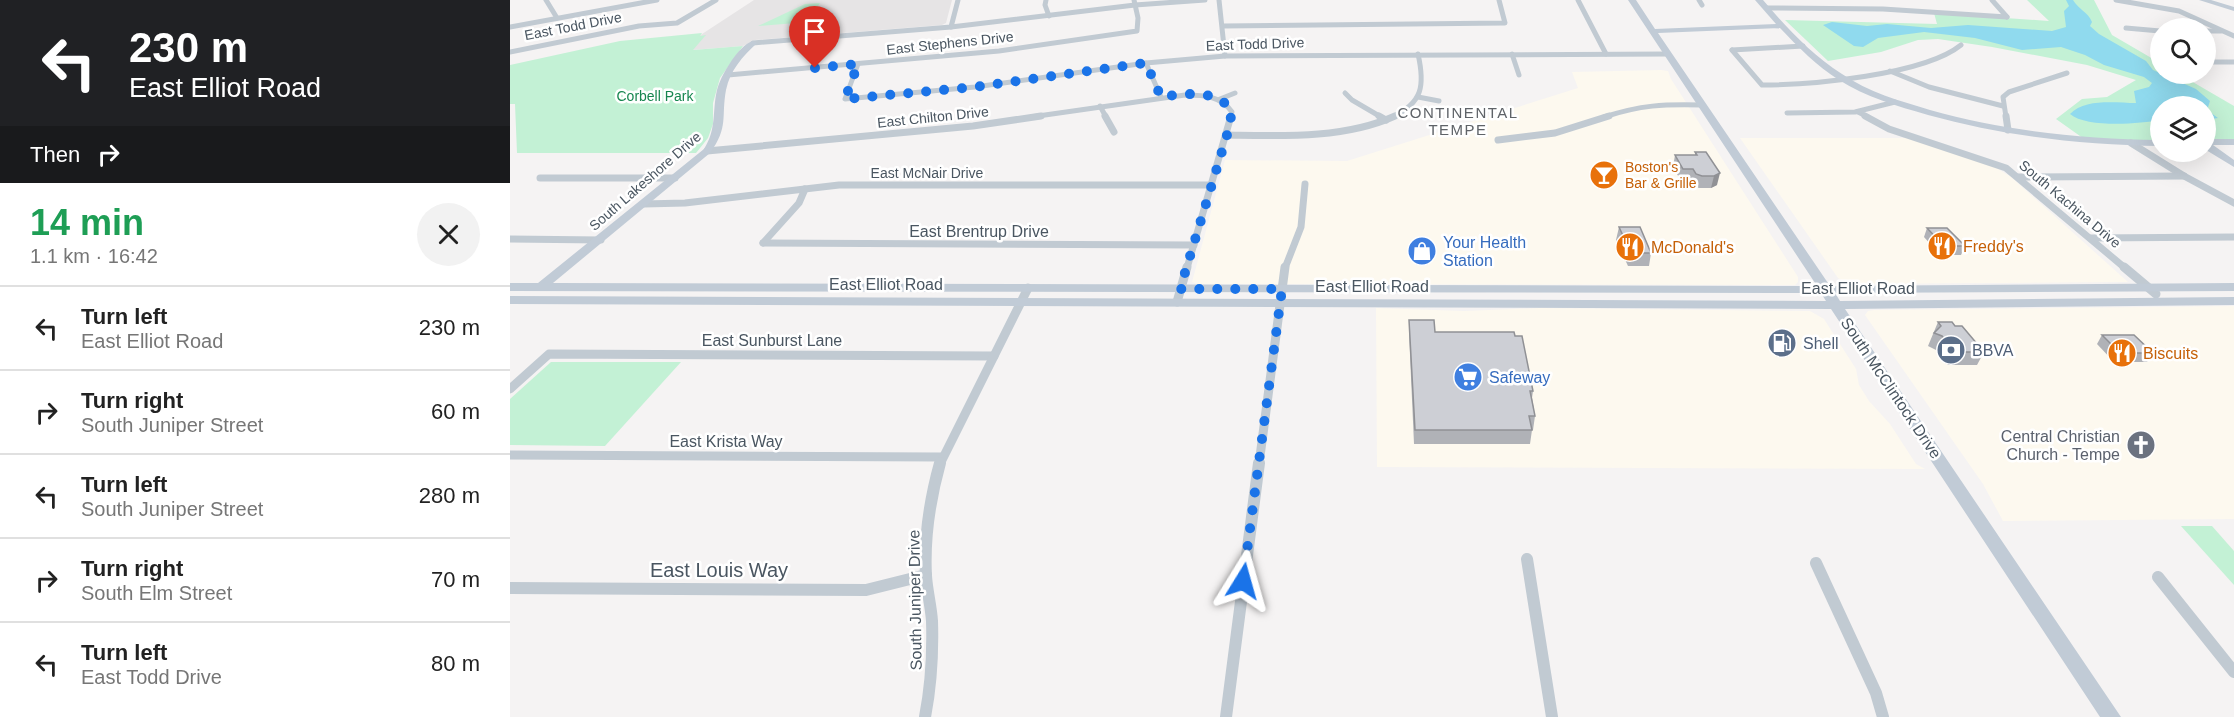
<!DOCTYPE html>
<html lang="en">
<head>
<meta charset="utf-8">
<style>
	:root { --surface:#fff; --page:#f2f2f2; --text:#222; --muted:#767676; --line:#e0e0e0 }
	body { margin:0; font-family:Helvetica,sans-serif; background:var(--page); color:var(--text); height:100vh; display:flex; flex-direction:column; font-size:22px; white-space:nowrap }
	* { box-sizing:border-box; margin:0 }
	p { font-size:20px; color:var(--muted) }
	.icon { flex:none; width:33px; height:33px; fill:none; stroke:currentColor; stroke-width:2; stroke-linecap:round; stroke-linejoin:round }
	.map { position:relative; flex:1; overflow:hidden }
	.drawer { display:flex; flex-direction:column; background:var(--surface); width:510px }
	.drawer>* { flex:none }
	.hud { background:#202124; color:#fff; overflow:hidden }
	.fabs { position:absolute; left:1640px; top:18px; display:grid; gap:12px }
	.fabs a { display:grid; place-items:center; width:66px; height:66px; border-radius:50%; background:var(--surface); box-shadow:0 6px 24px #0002; font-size:30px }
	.pin { position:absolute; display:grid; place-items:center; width:51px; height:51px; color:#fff; margin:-62px -26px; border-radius:50% 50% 50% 0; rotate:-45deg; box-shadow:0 0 6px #0007 }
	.pin .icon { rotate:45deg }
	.me { position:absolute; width:66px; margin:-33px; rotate:8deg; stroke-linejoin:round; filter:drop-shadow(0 0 4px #0008) }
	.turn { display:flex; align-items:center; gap:21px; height:126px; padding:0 30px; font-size:27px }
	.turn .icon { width:78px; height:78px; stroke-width:2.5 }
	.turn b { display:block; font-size:42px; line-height:51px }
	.then { display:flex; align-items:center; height:57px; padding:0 30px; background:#0003; gap:12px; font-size:22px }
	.round { display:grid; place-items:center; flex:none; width:63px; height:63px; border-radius:32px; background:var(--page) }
	.head { display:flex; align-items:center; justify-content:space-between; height:102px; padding:0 30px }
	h1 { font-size:36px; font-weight:800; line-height:45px; color:#1e9e55 }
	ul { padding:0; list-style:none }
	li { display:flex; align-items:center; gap:18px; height:84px; padding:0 30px; border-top:2px solid var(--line) }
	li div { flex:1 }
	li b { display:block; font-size:22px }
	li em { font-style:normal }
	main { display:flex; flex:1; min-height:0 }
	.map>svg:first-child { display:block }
	.commercial { fill:#fdf9ef }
	.education { fill:#e6e4e5 }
	.green { fill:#c3f1d5 }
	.water { fill:#90daee }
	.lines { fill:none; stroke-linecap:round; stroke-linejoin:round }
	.street-far3 { stroke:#c1cad2; stroke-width:5 }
	.street-far2 { stroke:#c1cad2; stroke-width:7 }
	.street-far1 { stroke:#c1cad2; stroke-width:9 }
	.street { stroke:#c1cad2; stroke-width:12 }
	.secondary { fill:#c1cbd6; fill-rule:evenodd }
	.wall { fill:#b0b2b7 }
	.shaded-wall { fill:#909195 }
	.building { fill:#cdcfd5; stroke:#909195; stroke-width:1.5 }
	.route { stroke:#1a73e8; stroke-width:10; stroke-dasharray:0 18 }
	.labels { text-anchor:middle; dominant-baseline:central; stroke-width:5; stroke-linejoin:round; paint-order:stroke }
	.far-street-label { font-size:14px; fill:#4a5661; stroke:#fff }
	.far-park-label { font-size:14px; fill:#17864f; stroke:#fff }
	.far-food-label { font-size:14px; fill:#c56008; stroke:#fff; text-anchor:start }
	.far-neighbourhood-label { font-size:15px; letter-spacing:1.5px; fill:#5f6368; stroke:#fff }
	.street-label { font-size:16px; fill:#4a5661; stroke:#fff }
	.shop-label { font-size:16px; fill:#366cbe; stroke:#fff; text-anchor:start }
	.food-label { font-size:16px; fill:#c56008; stroke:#fff; text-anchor:start }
	.service-label { font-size:16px; fill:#4e5e75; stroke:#fff; text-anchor:start }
	.worship-label { font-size:16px; fill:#5b616d; stroke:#fff; text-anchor:end }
	.near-street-label { font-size:20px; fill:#4a5661; stroke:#fff }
</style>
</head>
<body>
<main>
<section class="drawer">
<div class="hud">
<div class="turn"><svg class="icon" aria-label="left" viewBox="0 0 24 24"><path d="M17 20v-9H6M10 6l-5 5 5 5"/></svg><div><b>230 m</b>East Elliot Road</div></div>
<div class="then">Then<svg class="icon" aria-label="right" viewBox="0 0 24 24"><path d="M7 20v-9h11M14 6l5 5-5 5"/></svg></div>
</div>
<div class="head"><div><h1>14 min</h1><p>1.1 km · 16:42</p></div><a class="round"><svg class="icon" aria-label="close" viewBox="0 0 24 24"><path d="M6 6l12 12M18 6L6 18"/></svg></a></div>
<ul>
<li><svg class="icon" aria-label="left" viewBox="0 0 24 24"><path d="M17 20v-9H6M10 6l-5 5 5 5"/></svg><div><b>Turn left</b><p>East Elliot Road</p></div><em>230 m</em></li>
<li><svg class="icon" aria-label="right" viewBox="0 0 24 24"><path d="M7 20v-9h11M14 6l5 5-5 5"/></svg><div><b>Turn right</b><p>South Juniper Street</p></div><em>60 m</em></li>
<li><svg class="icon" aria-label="left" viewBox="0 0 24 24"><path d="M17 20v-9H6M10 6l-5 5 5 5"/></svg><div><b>Turn left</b><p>South Juniper Street</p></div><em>280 m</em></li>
<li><svg class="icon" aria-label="right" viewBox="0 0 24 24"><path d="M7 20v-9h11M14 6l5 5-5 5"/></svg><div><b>Turn right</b><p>South Elm Street</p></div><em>70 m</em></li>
<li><svg class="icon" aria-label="left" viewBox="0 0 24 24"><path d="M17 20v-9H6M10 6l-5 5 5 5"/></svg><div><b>Turn left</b><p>East Todd Drive</p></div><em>80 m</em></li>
</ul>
</section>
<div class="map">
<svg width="1724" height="717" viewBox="0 0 1724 717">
	<rect width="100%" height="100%" fill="#f5f3f3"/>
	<g class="commercial">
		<path d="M 1151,70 L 1158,71 L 1161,79 L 1288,277 L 1288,282 L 1285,285 L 687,284 L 682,282 L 715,160 L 837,161 L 1068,88 L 1062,72 Z"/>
		<path d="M 1230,138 L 1397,138 L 1483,166 L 1501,177 L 1618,282 L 1338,284 L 1328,278 Z"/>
		<path d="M 1724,306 L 1724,519 L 1493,521 L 1473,484 L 1355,315 L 1358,311 L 1364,310 Z"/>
		<path d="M 866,308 L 954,311 L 1030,308 L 1300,311 L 1314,319 L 1346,369 L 1349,385 L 1359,401 L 1380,424 L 1406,464 L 1415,469 L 867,467 Z"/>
	</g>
	<path class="education" d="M 244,0 L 442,0 L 436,23 L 432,25 L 245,40 L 233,46 L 182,50 L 195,36 L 189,36 Z"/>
	<g class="green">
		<path d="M 1517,0 L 1584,0 L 1602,35 L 1650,63 L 1650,74 L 1669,74 L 1724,106 L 1724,142 L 1695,142 L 1695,106 L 1650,106 L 1650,143 L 1577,141 L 1546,119 L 1572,99 L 1597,97 L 1626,80 L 1577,65 L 1482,47 L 1428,39 L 1408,40 L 1371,52 L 1318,61 L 1275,20 L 1427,24 L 1424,13 L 1539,21 Z"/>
		<path d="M 310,3 L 298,22 L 248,26 L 295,4 Z"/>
		<path d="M 192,33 L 190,36 L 196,35 L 183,50 L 233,46 L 210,78 L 203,103 L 203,124 L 198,138 L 186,153 L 7,153 L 5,104 L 0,104 L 0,65 L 110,41 Z"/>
		<path d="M 41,362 L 171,362 L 95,446 L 0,445 L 0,399 Z"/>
		<path d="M 1671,526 L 1702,526 L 1724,551 L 1724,585 Z"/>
	</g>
	<path class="water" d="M 1556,0 L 1563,0 C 1568,9 1578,12 1582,22 L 1580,26 L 1589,34 L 1636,61 L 1643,70 L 1686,89 L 1700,101 L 1697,110 L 1708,118 L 1695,120 L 1695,106 L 1650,106 L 1650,120 C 1629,124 1576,128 1560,114 C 1575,98 1606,103 1626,103 L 1624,91 L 1639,87 L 1642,83 L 1634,77 L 1594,65 L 1575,55 L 1551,47 L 1512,50 L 1465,38 L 1414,32 L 1368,38 L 1353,47 L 1344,46 L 1313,25 L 1322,22 L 1357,26 L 1377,24 L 1421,28 L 1458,25 L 1542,31 L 1556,27 L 1554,11 L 1559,6 Z"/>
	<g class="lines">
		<g class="street-far3">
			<path d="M 36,0 L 47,18"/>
			<path d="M 536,0 L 535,5 L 539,16"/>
			<path d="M 709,0 L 715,56"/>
			<path d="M 1068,0 L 1096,54"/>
			<path d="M 1189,0 L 1192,5"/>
			<path d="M 1482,0 L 1497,17"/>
			<path d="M 1606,0 L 1669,11 L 1724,36"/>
			<path d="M 1256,8 L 1373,9 L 1497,17"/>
			<path d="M 713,26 L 995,23 L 989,0"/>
			<path d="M 0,27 L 147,0"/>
			<path d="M 441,27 L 448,0"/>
			<path d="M 1616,28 L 1650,31"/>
			<path d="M 1695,31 L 1711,31"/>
			<path d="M 243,43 L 441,27 L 625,5 L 695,0"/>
			<path d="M 1222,50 L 1252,85 C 1300,85 1414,75 1451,45"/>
			<path d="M 1222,50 L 1293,46"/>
			<path d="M 0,52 L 129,26 L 167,23 L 206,0"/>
			<path d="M 1002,54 L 1009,75"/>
			<path d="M 1695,62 L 1724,62"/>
			<path d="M 636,63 L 651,97"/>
			<path d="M 348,64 L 335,99 L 465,87 L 636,63 L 715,56 L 1158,54"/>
			<path d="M 1380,71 L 1419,87 L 1493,106"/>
			<path d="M 218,75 L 489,51 L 627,31 L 628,18 L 624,0"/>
			<path d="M 835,93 L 842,100 L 871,117"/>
			<path d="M 908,97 L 929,101"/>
			<path d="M 710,99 L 725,93"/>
			<path d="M 590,106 L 596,117"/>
			<path d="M 1348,112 L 1358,117"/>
			<path d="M 1277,113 L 1345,112 L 1385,102"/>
			<path d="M 521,117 L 675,95 C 694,95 711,96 722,112 L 720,117"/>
			<path d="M 882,117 C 913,103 915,85 908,54"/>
			<path d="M 1094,117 C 1131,105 1153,104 1192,105"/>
			<path d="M 1496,117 L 1493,97 L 1499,92 L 1557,73"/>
		</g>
		<g class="street-far2">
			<path d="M 595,116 L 604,132"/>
			<path d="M 869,116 L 876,120"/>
			<path d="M 1355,116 L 1379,129 L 1496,168 L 1615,268"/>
			<path d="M 1496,116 L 1498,130"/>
			<path d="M 717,135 C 772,136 834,139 885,116"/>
			<path d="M 988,140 L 1045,133 L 1099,116"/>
			<path d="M 1621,143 L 1674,176 L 1724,203"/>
			<path d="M 197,151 L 463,126 L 531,116"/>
			<path d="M 1508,177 L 1674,176"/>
			<path d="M 30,178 L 165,178"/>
			<path d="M 134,204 L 175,203 L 329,185 L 702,185"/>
			<path d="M 1581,238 L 1724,237"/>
			<path d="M 0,239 L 91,240"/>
			<path d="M 253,243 L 684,245"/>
			<path d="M 253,243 L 289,203 L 295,189"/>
			<path d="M 677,268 L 721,116"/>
			<path d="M 775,268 L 791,227 L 795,184"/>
		</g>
		<g class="street-far1">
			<path d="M 1614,267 L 1646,294"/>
			<path d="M 667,302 L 677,267"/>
			<path d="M 0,389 L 39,354 L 484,356"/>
			<path d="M 0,455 L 432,457"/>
			<path d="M 430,464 L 518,288"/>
			<path d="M 749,464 L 775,267"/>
		</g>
		<g class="street">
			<path d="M 1017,559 L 1042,717"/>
			<path d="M 1306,563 L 1366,693 L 1373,717"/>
			<path d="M 1648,577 L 1724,672"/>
			<path d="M 0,588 L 356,590 L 416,575"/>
			<path d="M 415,717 C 421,686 423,653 422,621 C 421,606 417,591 416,576 C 414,538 420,499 430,463"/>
			<path d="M 716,717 L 749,463"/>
		</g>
		<g class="secondary">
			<path d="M 1118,0 L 1126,0 L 1145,29 L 1266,24 L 1245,0 L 1253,0 C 1276,27 1301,54 1332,74 C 1358,92 1390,101 1420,110 C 1495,131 1572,139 1650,140 L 1650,146 C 1571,145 1494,136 1418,115 C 1387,106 1356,97 1329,80 C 1307,66 1288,47 1270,28 L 1148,33 L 1320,286 L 1724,283 L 1724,291 L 1325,293 L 1330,301 L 1724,297 L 1724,305 L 1335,309 L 1611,717 L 1590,717 L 1321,309 L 0,304 L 0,296 L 1316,301 L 1311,293 L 0,291 L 0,283 L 28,283 L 194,149 C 207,129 202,111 207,90 C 210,79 216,69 222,60 C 228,52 234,44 243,41 L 247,43 C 233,56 220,70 216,90 C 211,117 219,127 200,153 L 43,283 L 1307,286 Z"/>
			<path d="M 1689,0 L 1701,0 L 1724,7 L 1724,11 Z"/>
			<path d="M 1695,139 L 1724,139 L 1724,145 L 1703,145 L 1724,160 L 1724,167 L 1696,150 Z"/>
		</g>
	</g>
	<g class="wall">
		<path d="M 1185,152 L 1196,152 L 1207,185 L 1201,188 L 1189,188 L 1184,186 L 1181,181 L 1171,181 L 1163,167 L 1165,155 L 1185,155 Z"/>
		<path d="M 1109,227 L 1141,253 L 1139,266 L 1118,266 L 1106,240 Z"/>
		<path d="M 1417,228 L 1455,246 L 1451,255 L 1430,255 L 1414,237 Z"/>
		<path d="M 899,320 L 925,332 L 1005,336 L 1023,391 L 1022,398 L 1025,416 L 1023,430 L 1022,430 L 1020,444 L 904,444 L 899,333 Z"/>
		<path d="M 1428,322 L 1445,326 L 1474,352 L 1467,365 L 1438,365 L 1426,350 L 1418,346 Z"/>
		<path d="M 1592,335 L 1643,353 L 1637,362 L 1604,362 L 1587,344 Z"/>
	</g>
	<path class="shaded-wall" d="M 1210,173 L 1207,185 L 1201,188 L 1204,176 Z"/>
	<g class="building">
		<path d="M 1185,152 L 1196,152 L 1210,173 L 1204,176 L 1192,176 L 1186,174 L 1183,169 L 1173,169 L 1165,155 L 1187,155 Z"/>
		<path d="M 1109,227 L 1130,227 L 1141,253 L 1121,253 Z"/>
		<path d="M 1417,228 L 1437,228 L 1455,246 L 1434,246 Z"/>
		<path d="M 899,320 L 924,320 L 925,332 L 1004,332 L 1005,336 L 1012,336 L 1023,391 L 1020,391 L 1025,416 L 1019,416 L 1022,430 L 905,430 Z"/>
		<path d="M 1428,322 L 1442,322 L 1445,326 L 1452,326 L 1474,352 L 1444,352 L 1432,336 L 1424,333 L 1431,326 Z"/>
		<path d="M 1592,335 L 1624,335 L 1643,353 L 1610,353 Z"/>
	</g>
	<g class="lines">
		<path class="route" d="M 305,68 L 348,64 L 335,99 L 465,87 L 636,63 L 651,97 C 673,94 709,88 722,112 L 717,135 L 670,289 L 772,289 L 733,581"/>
	</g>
	<defs>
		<g id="bar-disc" transform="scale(1.5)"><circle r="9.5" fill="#e8710a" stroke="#fff"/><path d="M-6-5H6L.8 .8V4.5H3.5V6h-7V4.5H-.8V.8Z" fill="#fff"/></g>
		<g id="restaurant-disc" transform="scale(1.5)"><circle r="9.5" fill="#e8710a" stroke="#fff"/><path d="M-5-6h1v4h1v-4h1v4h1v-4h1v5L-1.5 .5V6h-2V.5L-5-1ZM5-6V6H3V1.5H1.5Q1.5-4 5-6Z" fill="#fff"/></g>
		<g id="shop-disc" transform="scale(1.5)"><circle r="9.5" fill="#3f7fe0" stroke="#fff"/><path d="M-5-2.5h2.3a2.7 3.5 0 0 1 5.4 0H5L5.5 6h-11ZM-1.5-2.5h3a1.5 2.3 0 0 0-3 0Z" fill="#fff"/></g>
		<g id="fuel-disc" transform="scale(1.5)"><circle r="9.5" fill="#5c6f8a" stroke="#fff"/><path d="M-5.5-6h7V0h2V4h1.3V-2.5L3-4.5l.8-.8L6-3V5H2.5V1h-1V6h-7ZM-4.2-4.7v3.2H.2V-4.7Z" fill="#fff"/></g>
		<g id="bank-disc" transform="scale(1.5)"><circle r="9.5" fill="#5c6f8a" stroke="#fff"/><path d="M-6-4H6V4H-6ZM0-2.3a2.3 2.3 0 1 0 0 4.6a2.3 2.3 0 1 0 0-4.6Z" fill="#fff"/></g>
		<g id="supermarket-disc" transform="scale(1.5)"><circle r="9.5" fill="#3f7fe0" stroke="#fff"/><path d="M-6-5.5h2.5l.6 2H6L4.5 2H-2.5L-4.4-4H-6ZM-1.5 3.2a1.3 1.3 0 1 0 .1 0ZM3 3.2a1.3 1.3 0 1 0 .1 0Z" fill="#fff"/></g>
		<g id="church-disc" transform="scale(1.5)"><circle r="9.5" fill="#6b7280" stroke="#fff"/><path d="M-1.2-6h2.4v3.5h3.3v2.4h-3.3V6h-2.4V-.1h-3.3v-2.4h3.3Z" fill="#fff"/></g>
	</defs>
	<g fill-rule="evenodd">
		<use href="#bar-disc" x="1094" y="175"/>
		<use href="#restaurant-disc" x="1432" y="246"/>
		<use href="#restaurant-disc" x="1120" y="247"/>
		<use href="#shop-disc" x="912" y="251"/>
		<use href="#fuel-disc" x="1272" y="343"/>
		<use href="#bank-disc" x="1441" y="350"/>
		<use href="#restaurant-disc" x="1612" y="353"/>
		<use href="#supermarket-disc" x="958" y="377"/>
		<use href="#church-disc" x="1631" y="445"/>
	</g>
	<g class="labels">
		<g class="far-street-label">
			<text transform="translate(63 26) rotate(-11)">East Todd Drive</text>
			<text transform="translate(440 43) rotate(-6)">East Stephens Drive</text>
			<text transform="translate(745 44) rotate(-2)">East Todd Drive</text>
			<text transform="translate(423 117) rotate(-6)">East Chilton Drive</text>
			<text x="417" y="173">East McNair Drive</text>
			<text transform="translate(135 181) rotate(-41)">South Lakeshore Drive</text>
			<text transform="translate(1560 204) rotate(40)">South Kachina Drive</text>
		</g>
		<g class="far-park-label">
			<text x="145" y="96">Corbell Park</text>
		</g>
		<g class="far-food-label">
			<text x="1115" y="167">Boston's<tspan x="1115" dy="16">Bar &amp; Grille</tspan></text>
		</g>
		<g class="far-neighbourhood-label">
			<text x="948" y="112">CONTINENTAL<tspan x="948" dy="17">TEMPE</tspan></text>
		</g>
		<g class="street-label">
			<text x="469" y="231">East Brentrup Drive</text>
			<text x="376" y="284">East Elliot Road</text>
			<text x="862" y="286">East Elliot Road</text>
			<text x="1348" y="288">East Elliot Road</text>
			<text x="262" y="340">East Sunburst Lane</text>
			<text transform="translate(1381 388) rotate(56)">South McClintock Drive</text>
			<text x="216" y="441">East Krista Way</text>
			<text transform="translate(405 600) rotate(-91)">South Juniper Drive</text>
		</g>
		<g class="shop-label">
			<text x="933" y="242">Your Health<tspan x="933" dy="18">Station</tspan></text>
			<text x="979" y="377">Safeway</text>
		</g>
		<g class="food-label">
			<text x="1453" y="246">Freddy's</text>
			<text x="1141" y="247">McDonald's</text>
			<text x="1633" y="353">Biscuits</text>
		</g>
		<g class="service-label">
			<text x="1293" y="343">Shell</text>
			<text x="1462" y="350">BBVA</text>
		</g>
		<g class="worship-label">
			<text x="1610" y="436">Central Christian<tspan x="1610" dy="18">Church - Tempe</tspan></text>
		</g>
		<g class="near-street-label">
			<text x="209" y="570">East Louis Way</text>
		</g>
	</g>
</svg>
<div class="fabs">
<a><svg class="icon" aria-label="search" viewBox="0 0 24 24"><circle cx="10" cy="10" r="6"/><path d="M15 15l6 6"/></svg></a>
<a><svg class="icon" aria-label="layers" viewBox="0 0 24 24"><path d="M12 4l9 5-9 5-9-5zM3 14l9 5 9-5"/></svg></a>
</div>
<div class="pin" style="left:305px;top:68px;background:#d93025"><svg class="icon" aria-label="arrive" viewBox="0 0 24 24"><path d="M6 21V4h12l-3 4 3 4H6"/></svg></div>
<svg class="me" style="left:733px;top:581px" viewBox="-20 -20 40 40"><path d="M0-17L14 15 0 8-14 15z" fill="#1a73e8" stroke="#fff" stroke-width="4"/></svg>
</div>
</main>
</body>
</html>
